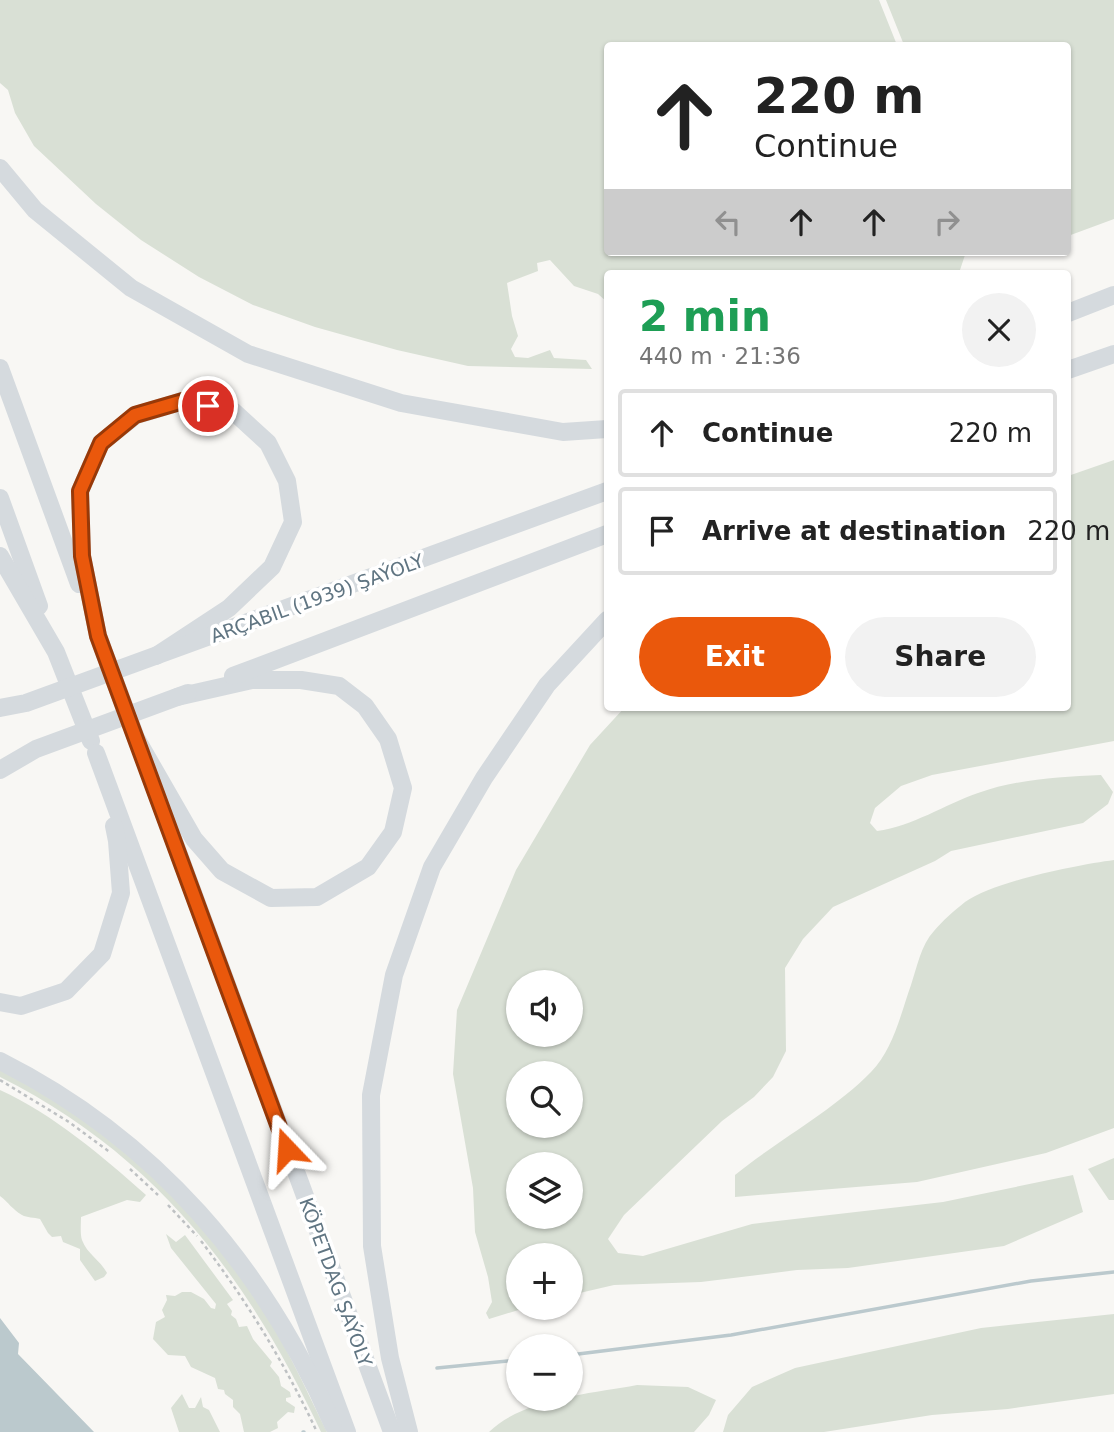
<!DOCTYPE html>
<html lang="en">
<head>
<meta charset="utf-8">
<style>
	:root { --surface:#fff; --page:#f2f2f2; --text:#222; --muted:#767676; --line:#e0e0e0; --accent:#ea580c }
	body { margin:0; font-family:"DejaVu Sans",sans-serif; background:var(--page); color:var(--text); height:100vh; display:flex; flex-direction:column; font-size:26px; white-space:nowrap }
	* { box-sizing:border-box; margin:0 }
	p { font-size:23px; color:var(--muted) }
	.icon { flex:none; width:38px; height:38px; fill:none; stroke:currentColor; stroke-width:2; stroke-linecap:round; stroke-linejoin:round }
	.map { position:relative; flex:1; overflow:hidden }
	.details { position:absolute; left:604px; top:270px; width:467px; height:441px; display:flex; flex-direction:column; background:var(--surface); border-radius:7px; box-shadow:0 2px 5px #0004 }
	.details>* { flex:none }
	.top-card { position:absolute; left:604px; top:42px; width:467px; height:214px; border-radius:7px; box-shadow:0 2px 5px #0004; background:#fff; color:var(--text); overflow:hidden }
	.tools { position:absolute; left:506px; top:970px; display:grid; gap:14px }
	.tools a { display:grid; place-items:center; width:77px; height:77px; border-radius:50%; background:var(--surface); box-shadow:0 2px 5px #0004; font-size:35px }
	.pin { position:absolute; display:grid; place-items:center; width:60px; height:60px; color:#fff; margin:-30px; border:4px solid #fff; border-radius:50%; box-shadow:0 2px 7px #0007 }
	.me { position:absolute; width:77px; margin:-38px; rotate:340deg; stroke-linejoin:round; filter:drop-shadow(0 0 5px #0008) }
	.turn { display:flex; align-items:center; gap:24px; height:147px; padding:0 35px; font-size:32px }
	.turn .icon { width:91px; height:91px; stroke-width:2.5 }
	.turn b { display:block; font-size:49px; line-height:60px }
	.lanes { display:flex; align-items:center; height:66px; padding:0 35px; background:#0003; justify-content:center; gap:35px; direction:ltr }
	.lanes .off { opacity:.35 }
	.round { display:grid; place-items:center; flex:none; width:74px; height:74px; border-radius:37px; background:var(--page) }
	.overview { display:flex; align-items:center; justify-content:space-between; height:119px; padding:0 35px }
	h1 { font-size:42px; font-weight:600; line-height:52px; color:#1e9e55 }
	.button { display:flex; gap:14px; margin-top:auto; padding:14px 35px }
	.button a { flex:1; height:80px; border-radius:42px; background:var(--accent); color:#fff; font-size:28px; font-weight:600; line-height:80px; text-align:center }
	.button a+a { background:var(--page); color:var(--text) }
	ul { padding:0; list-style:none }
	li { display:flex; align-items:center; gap:21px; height:88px; margin:0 14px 10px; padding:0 21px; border:4px solid var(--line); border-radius:7px }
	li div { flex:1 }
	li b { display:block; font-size:26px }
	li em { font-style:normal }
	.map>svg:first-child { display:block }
	.green { fill:#d9e0d5; fill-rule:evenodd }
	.water { fill:#bbc9cd }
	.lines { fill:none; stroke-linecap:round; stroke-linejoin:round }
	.stream { stroke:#bbc9cd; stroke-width:3.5 }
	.path { stroke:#bec1c3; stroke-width:2.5; stroke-dasharray:3.5 3.5; stroke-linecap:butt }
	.primary { stroke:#d5dade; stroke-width:18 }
	.route-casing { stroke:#983908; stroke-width:18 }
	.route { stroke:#ea580c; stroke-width:12 }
	.labels { text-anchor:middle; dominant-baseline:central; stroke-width:7; stroke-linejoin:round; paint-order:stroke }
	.street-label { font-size:19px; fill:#607582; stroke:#fff }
</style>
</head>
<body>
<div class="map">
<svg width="1114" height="1432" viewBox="0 0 1114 1432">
	<rect width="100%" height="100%" fill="#f8f7f4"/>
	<g class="green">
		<path d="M 0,0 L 879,0 L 897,45 L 607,46 L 607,252 L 966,252 L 959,273 L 607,273 L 607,302 L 598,294 L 574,286 L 550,260 L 537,263 L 538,271 L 507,283 L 512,316 L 518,336 L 511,349 L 515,357 L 528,358 L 550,350 L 554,358 L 586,360 L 592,369 L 468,366 L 397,350 L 315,327 L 253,305 L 199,277 L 141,240 L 96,204 L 34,146 L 15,113 L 8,90 L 0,83 Z"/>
		<path d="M 886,0 L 1114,0 L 1114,219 L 1068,236 L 1068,46 L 904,45 Z"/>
		<path d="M 1114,460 L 1114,741 L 932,775 L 901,786 L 875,808 L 870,823 L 877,831 C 913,826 944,805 978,793 C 1018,779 1059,777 1101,775 L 1113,792 L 1108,804 L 1083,823 L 951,851 L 935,861 L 833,907 L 803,939 L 785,968 L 786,1051 L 773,1077 L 754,1097 L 722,1121 L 624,1215 L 608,1239 L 618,1253 L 643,1256 L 752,1224 L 943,1202 L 1073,1175 L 1083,1212 L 1004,1246 L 848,1268 L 797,1270 L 701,1282 L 614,1285 L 571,1295 L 570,1255 L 518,1255 L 518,1307 L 528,1307 L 489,1319 L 486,1313 L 492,1302 L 488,1277 L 475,1232 L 473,1188 L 453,1074 L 457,1010 L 516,870 L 590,745 L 625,707 L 1068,707 L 1068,476 ZM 518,982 L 570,982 L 570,1034 L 518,1034 ZM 518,1073 L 570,1073 L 570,1125 L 518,1125 ZM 518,1164 L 570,1164 L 570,1216 L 518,1216 Z"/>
		<path d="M 1114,860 L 1114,1128 L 1046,1153 L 917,1182 L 735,1197 L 735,1175 C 778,1140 833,1111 871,1072 C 893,1050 901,1013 911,985 C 917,967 921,945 934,931 C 942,921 955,910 965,902 C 995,881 1077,865 1114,860 Z"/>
		<path d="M 0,1070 C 108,1125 200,1210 265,1313 C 289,1351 307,1392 327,1432 L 321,1432 C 248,1277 156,1155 0,1077 Z"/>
		<path d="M 0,1090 C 54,1115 101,1155 146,1195 L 140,1202 L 127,1200 L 81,1217 C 81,1224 80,1234 82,1240 C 87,1254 101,1261 107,1273 L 104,1277 L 95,1281 L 80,1260 L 80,1249 L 63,1242 L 61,1236 L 52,1237 L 48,1233 L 40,1219 C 34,1217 27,1218 22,1215 C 13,1210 8,1202 0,1196 Z"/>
		<path d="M 1114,1158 L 1114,1200 L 1109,1200 L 1088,1169 Z"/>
		<path d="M 166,1234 L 176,1242 L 185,1235 L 233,1300 L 227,1304 L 232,1311 L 231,1315 L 236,1319 L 239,1327 L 247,1326 L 253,1339 L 272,1362 L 270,1366 L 279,1377 L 281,1386 L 290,1392 L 291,1397 L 286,1398 L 286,1401 L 295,1407 L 294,1413 L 288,1412 L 277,1422 L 278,1428 L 270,1432 L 244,1432 L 240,1414 L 233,1407 L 233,1400 L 225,1394 L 224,1390 L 218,1389 L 215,1378 L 191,1367 L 185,1356 L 168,1355 L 153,1339 L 156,1322 L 165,1317 L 162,1310 L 167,1300 L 166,1295 L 175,1296 L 182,1292 L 191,1292 L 204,1299 L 211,1308 L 215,1309 L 216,1304 L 171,1248 Z"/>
		<path d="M 1114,1314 L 1114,1394 L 1008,1409 L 932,1415 L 824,1432 L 723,1432 L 728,1415 L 752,1387 L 795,1368 L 981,1328 Z"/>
		<path d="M 637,1385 L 688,1387 L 716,1400 L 709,1415 L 694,1432 L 489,1432 C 524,1398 590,1394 637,1385 Z"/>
		<path d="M 182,1394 L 189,1408 L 195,1408 L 201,1397 L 203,1407 L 209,1410 L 220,1432 L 179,1432 L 171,1408 Z"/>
	</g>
	<path class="water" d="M 0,1318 L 19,1343 L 18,1354 L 94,1432 L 0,1432 Z"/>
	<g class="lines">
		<g class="stream">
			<path d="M 570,1355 L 731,1335 L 1031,1281 L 1114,1272"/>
			<path d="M 437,1368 L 518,1360"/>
			<path d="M 303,1432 L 304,1432"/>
		</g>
		<g class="path">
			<path d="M 0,1080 L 69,1122 L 111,1153"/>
			<path d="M 130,1169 L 158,1195"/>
			<path d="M 168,1205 L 197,1236"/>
			<path d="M 201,1241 C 247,1301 285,1364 317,1432"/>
		</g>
		<g class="primary">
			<path d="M 0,168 L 35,210 L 131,288 L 248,354 L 401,403 L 563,432 L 607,429"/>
			<path d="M 1068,313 L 1114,295"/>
			<path d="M 0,368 L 79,584"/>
			<path d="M 1068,370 L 1114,354"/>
			<path d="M 0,498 L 39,606"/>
			<path d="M 0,556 L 56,652 L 91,741"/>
			<path d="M 156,656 L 229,608 L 272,567 L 293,522 L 287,481 L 268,443 L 233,411 L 183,401 L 136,415 L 101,443 L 80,491 L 82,556 L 98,636 L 136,738 L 194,839 L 222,871 L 271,898 L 317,897 L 368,867 L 393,832 L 403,788 L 388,739 L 365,706 L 339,686 L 301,680 L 252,680 L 177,697"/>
			<path d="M 233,676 L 607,534"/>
			<path d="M 0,708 L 26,703 L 607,491"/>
			<path d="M 96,753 L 347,1432"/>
			<path d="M 0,770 L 36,749 L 188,693"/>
			<path d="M 153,784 L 392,1432"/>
			<path d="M 0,1002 L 21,1006 L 66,991 L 102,954 L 121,893 L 117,841 L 114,826"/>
			<path d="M 0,1061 C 155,1139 264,1266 333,1425"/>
			<path d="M 409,1432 L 390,1358 L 372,1246 L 371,1095 L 394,975 L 432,867 L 484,778 L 547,685 L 607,620"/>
		</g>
	</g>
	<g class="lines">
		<g class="route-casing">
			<path id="route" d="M 208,406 L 183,401 L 135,415 L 101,443 L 80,491 L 82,556 L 98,636 L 287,1149"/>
		</g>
		<use href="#route" class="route"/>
	</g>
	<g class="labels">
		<g class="street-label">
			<text transform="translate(317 598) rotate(-20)">ARÇABIL (1939) ŞAÝOLY</text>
			<text transform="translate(336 1282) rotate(70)">KÖPETDAG ŞAÝOLY</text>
		</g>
	</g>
</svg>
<div class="tools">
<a><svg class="icon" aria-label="sound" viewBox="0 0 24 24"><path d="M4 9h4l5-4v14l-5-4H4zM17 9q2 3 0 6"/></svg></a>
<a><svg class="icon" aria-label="search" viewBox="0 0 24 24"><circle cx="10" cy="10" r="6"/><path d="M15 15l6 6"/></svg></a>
<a><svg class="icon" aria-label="layers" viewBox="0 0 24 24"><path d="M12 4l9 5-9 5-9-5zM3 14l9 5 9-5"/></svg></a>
<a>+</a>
<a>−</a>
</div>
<div class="pin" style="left:208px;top:406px;background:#d93025"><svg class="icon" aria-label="arrive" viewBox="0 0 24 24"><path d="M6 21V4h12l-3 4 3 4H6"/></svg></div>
<svg class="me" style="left:287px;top:1149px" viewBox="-20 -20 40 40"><path d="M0-17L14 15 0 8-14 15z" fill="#ea580c" stroke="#fff" stroke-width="4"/></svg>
<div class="top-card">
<div class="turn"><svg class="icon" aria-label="ahead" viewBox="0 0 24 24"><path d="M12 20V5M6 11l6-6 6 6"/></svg><div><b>220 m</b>Continue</div></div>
<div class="lanes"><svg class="icon off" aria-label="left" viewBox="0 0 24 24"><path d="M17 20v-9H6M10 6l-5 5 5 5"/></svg><svg class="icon" aria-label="ahead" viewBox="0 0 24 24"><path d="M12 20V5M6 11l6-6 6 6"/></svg><svg class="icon" aria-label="ahead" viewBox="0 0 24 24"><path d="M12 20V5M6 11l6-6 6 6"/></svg><svg class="icon off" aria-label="right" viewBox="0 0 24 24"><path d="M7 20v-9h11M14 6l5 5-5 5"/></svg></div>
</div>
<section class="details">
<div class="overview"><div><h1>2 min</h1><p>440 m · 21:36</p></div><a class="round"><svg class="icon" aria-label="close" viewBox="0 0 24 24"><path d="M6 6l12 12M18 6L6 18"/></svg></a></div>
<ul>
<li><svg class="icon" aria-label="ahead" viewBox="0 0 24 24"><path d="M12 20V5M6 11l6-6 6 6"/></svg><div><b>Continue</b></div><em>220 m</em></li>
<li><svg class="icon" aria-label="arrive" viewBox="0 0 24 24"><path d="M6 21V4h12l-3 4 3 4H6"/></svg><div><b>Arrive at destination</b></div><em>220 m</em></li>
</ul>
<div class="button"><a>Exit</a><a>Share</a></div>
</section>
</div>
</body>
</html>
